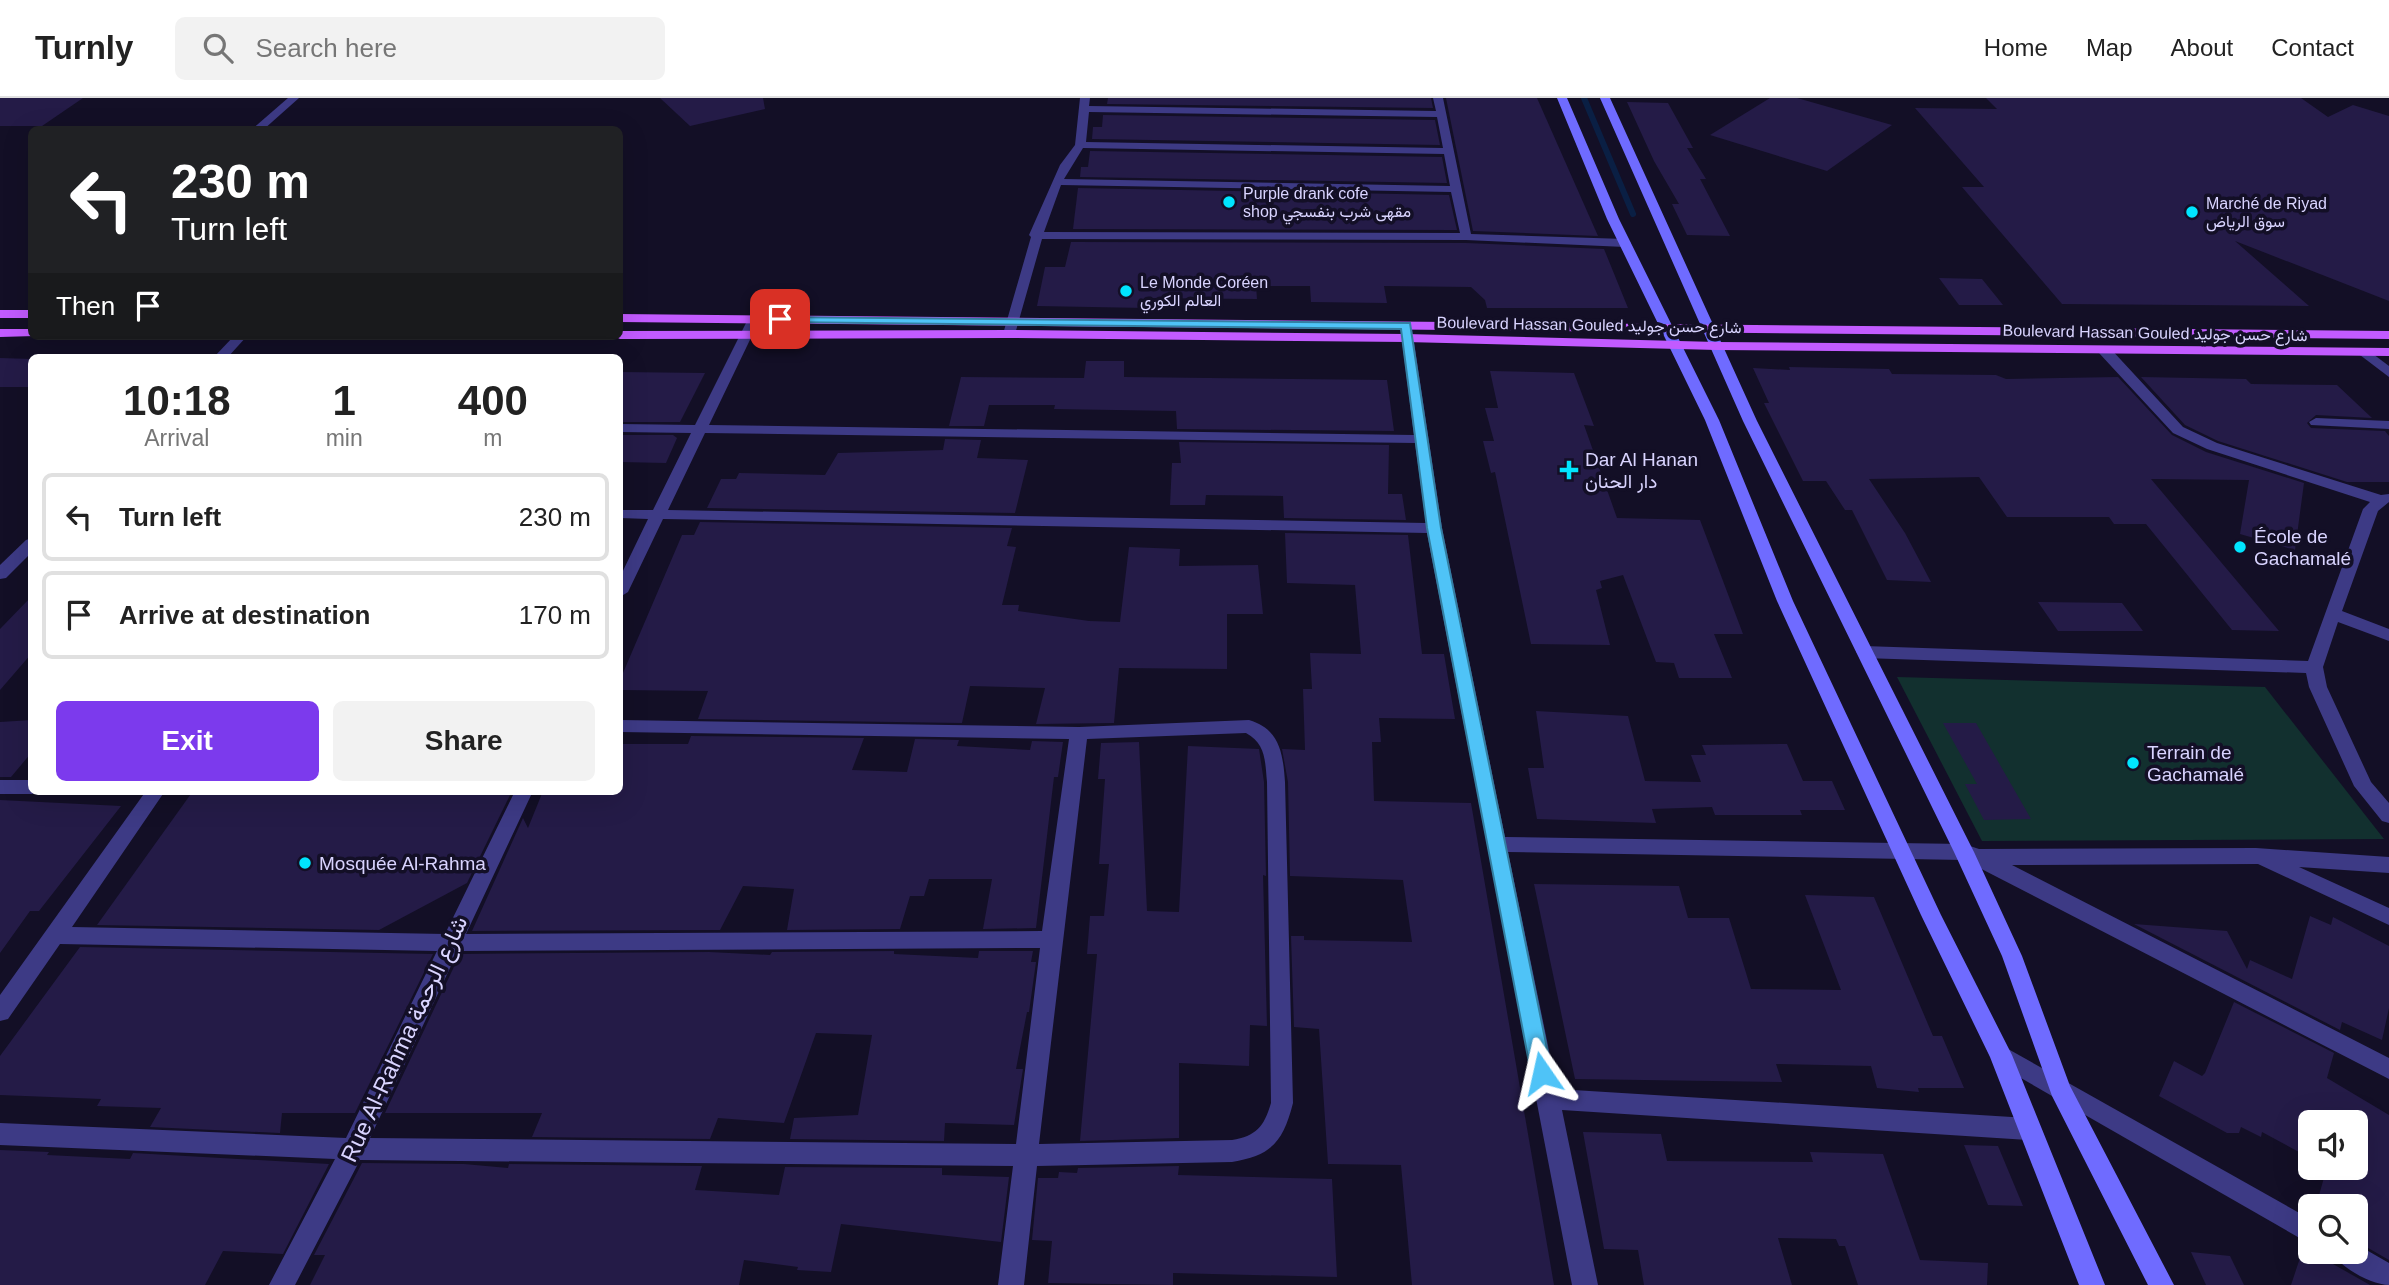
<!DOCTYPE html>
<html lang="en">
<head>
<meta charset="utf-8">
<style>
	:root { --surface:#fff; --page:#f2f2f2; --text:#222; --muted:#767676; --line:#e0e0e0; --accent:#7c3aed }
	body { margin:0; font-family:Arial,Vazirmatn,sans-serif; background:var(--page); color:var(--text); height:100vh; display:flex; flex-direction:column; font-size:26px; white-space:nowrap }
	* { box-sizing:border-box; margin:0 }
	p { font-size:23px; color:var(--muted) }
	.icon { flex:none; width:38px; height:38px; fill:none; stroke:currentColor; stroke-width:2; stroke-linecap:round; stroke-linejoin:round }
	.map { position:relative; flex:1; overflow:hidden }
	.details { position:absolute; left:28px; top:256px; width:595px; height:441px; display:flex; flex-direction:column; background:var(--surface); border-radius:10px; box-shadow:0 7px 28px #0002 }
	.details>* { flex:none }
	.banner { position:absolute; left:28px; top:28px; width:595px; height:214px; border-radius:10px; box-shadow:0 7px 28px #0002; background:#202124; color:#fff; overflow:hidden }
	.buttons { position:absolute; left:2298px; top:1012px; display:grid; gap:14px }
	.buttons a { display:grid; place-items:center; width:70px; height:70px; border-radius:10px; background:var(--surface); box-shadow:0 7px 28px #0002; font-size:35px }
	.pin { position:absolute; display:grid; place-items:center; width:60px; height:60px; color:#fff; margin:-30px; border-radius:14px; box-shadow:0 4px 10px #0006 }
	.me { position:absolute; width:77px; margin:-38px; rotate:349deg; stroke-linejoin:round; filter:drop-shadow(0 0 5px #0008) }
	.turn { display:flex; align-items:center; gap:24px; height:147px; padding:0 28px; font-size:32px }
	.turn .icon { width:91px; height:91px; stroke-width:2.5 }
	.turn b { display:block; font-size:49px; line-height:60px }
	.then { display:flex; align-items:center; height:66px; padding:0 28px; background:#0003; gap:14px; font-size:26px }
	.eta { display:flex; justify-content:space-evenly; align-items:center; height:119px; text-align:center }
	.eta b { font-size:42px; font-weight:800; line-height:49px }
	.button { display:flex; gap:14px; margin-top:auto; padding:14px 28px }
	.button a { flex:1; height:80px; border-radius:10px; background:var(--accent); color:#fff; font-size:28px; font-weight:800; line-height:80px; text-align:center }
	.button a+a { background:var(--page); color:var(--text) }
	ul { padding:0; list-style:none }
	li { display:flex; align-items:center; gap:21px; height:88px; margin:0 14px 10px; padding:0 14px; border:4px solid var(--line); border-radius:10px }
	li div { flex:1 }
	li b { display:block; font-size:26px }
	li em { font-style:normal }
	header { display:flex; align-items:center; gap:42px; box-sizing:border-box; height:98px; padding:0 35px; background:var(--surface); border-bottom:2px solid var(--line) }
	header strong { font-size:33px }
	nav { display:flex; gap:38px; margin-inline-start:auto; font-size:24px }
	.search { width:490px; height:63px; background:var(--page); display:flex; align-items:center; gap:18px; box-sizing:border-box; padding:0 24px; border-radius:10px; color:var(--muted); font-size:26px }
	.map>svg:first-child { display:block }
	.green { fill:#12302f }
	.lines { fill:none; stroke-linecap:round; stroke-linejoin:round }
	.stream { stroke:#0a1f44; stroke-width:6 }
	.building { fill:#241b47 }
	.street { fill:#3d3a85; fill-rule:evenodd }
	.secondary { fill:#6f6bff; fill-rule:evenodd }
	.primary { fill:#c25bff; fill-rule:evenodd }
	.route { fill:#4fc3f7; stroke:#337fa1; stroke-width:2 }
	.poi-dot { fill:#00e5ff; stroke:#130f26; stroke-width:2.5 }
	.labels { text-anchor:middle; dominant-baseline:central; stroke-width:7; stroke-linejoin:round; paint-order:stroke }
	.far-poi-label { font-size:16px; fill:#d9d4ff; stroke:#130f26; text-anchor:start }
	.far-street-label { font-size:16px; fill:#d9d4ff; stroke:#130f26 }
	.poi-label { font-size:19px; fill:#d9d4ff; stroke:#130f26; text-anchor:start }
	.near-street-label { font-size:23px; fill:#d9d4ff; stroke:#130f26 }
</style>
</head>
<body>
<header>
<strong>Turnly</strong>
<div class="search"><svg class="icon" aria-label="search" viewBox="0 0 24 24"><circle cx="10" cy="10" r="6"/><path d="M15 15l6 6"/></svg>Search here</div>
<nav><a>Home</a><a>Map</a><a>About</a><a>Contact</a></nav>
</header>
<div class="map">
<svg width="2389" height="1187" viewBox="0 0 2389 1187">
	<rect width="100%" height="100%" fill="#130f26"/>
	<path class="green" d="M 1897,579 L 2265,589 L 2384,741 L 1982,743 Z"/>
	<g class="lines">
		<path class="stream" d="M 1584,0 L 1633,116"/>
	</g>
	<g class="building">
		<path d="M 0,0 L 83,0 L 42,28 L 0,28 Z"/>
		<path d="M 660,0 L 763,0 L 765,11 L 690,28 Z"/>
		<path d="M 1108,0 L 1431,0 L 1433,10 L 1107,6 Z"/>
		<path d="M 1446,0 L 1537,0 L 1598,138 L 1473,133 Z"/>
		<path d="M 1770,0 L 1797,0 L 1892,27 L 1827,73 L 1710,37 Z"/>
		<path d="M 1986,0 L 2301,0 L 2328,19 L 2353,7 L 2389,18 L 2389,203 L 2235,143 L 2309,208 L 2062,206 L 1962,89 L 1984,89 L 1915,10 L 1997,11 Z"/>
		<path d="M 1627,4 L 1668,5 L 1693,50 L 1687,50 L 1706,81 L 1700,81 L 1730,138 L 1687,137 L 1672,106 L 1679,106 L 1654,63 Z"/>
		<path d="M 1103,17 L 1435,22 L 1440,47 L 1092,41 L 1093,29 L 1102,29 Z"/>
		<path d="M 1090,53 L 1442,59 L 1447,85 L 1080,79 L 1081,69 L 1088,69 Z"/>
		<path d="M 1078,90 L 1449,97 L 1457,132 L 1073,131 Z"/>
		<path d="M 1071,144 L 1466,145 L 1604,151 L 1628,210 L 1487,210 L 1485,202 L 1471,189 L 1384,188 L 1387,205 L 1311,204 L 1310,188 L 1256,188 L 1257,201 L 1147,200 L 1146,210 L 1037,208 L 1045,169 L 1065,169 Z"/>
		<path d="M 1939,180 L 1982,181 L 2003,207 L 1959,207 Z"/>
		<path d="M 0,260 L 32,261 L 32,289 L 0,289 Z"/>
		<path d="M 1086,263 L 1124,263 L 1124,279 L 1387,282 L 1394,333 L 1177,331 L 1176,313 L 1054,311 L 1055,307 L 989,307 L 984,328 L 949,328 L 961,279 L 1084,280 Z"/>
		<path d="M 1789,269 L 1889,271 L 1892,276 L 1996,277 L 2006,281 L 2118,279 L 2172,337 L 2206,354 L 2304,385 L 2295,452 L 2240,436 L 2249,382 L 2151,381 L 2279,533 L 2232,532 L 2146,426 L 2114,426 L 2109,419 L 2007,419 L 1979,379 L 1869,381 L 1905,435 L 1931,484 L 1887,482 L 1852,412 L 1845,412 L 1826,383 L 1803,383 L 1764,305 L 1769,305 L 1753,270 L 1790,272 Z"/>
		<path d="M 1490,273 L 1574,275 L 1594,328 L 1584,327 L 1617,420 L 1700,422 L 1743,536 L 1714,536 L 1732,580 L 1679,580 L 1674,565 L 1656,564 L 1623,477 L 1600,483 L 1602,490 L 1596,492 L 1610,547 L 1531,546 L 1495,374 L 1491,375 L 1483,343 L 1494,343 L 1485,310 L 1498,310 Z"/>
		<path d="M 620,274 L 705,275 L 680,324 L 620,324 Z"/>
		<path d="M 2141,279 L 2246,281 L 2251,286 L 2337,287 L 2372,320 L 2316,317 L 2307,325 L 2311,330 L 2385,333 L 2389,338 L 2389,384 L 2347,384 L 2218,343 L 2185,327 Z"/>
		<path d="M 620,337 L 673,337 L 677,340 L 666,365 L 620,364 Z"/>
		<path d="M 945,341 L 981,342 L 977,360 L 1028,362 L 1015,415 L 707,410 L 721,381 L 736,381 L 739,375 L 825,377 L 838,355 L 943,352 Z"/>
		<path d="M 1179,344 L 1389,347 L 1388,396 L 1402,396 L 1406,422 L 1284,420 L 1283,398 L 1206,397 L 1205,407 L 1170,407 L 1172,365 L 1181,365 Z"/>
		<path d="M 700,424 L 1012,430 L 1007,448 L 1016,449 L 1002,507 L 1019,507 L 1018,513 L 1089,523 L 1120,524 L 1129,449 L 1180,451 L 1179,468 L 1258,467 L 1263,516 L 1227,516 L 1227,571 L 1119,570 L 1114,625 L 1036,626 L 1045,590 L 970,588 L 962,625 L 698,621 L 708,593 L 620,592 L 620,582 L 682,437 L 694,437 Z"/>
		<path d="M 1285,435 L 1408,437 L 1422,556 L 1444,556 L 1455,621 L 1379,620 L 1381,644 L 1372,644 L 1374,703 L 1471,705 L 1554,1187 L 1412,1187 L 1401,1067 L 1328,1066 L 1319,931 L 1294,929 L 1291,838 L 1304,838 L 1304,842 L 1412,844 L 1403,782 L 1290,778 L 1288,684 L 1282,651 L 1305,652 L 1303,591 L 1312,591 L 1310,555 L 1361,556 L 1355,487 L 1287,485 Z"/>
		<path d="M 32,498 L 32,555 L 0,592 L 0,531 Z"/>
		<path d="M 2038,504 L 2122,505 L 2143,533 L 2058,533 Z"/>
		<path d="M 1536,613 L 1628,618 L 1645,683 L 1701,684 L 1691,657 L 1706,657 L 1702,647 L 1787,646 L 1803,683 L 1832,683 L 1845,712 L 1800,712 L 1802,717 L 1715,717 L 1712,709 L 1652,711 L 1656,725 L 1537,721 L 1528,670 L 1544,670 Z"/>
		<path d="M 32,622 L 32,654 L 11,679 L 0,679 L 0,624 Z"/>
		<path d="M 1943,625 L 1976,625 L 2031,721 L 1984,722 L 1965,686 L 1977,686 Z"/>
		<path d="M 691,638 L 864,640 L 852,672 L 907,674 L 915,641 L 959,642 L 957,648 L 1030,652 L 1032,643 L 1063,644 L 1058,679 L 1054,679 L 1036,830 L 983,831 L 992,781 L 929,781 L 924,798 L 910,798 L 900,831 L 787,832 L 794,791 L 743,788 L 720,832 L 472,833 L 523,720 L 528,730 L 543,693 L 620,693 L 620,646 L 688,646 Z"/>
		<path d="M 1139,644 L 1147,813 L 1179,814 L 1188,648 L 1259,651 L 1264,684 L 1266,778 L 1263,777 L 1267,928 L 1250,927 L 1249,968 L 1179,965 L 1179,1040 L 1080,1043 L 1097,856 L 1087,856 L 1090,818 L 1104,818 L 1109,766 L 1099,766 L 1105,681 L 1098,681 L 1101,645 Z"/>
		<path d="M 193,693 L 508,693 L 510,697 L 467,785 L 379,832 L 97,827 Z"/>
		<path d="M 0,702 L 121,708 L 39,813 L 30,813 L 0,855 Z"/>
		<path d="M 1534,786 L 1679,788 L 1688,820 L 1729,820 L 1751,891 L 1841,892 L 1805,797 L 1874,799 L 1933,938 L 1942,938 L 1964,990 L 1918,990 L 1919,994 L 1877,990 L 1871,968 L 1776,966 L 1782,984 L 1575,981 Z"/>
		<path d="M 2310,818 L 2331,827 L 2333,819 L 2389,848 L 2389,910 L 2382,942 L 2342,924 L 2340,932 L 2134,826 L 2227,833 L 2247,871 L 2250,862 L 2292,881 Z"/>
		<path d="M 80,849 L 433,856 L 355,1015 L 282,1015 L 280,1035 L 150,1029 L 161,1010 L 97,1008 L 101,1001 L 0,997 L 0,958 Z"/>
		<path d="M 894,853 L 894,856 L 978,860 L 979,853 L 1033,853 L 1031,864 L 1036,864 L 1029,914 L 1027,914 L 1016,971 L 1023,971 L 1014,1027 L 945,1025 L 944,1043 L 790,1041 L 794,1020 L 858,1017 L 872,937 L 816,935 L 784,1025 L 718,1020 L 710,1041 L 532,1039 L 542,1015 L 385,1015 L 460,856 L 709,854 L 770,857 L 772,854 Z"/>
		<path d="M 2234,904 L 2334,955 L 2327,980 L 2389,1017 L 2389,1162 L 2356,1143 L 2356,1108 L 2316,1108 L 2327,1069 L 2356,1069 L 2356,1024 L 2310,1024 L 2310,1060 L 2262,1034 L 2261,1039 L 2241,1029 L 2239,1035 L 2227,1035 L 2159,998 L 2174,963 L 2202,978 L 2205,975 Z"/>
		<path d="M 1583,1034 L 1661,1036 L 1667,1063 L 1813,1064 L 1810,1054 L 1883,1056 L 1920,1162 L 1988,1165 L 1987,1187 L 1858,1187 L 1845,1148 L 1839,1148 L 1836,1141 L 1778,1140 L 1792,1187 L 1644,1187 L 1638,1152 L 1604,1151 Z"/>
		<path d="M 1964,1047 L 1998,1048 L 2023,1108 L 1988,1107 Z"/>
		<path d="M 0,1052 L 49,1054 L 47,1057 L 130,1061 L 133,1055 L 329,1066 L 283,1156 L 223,1153 L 205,1187 L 0,1187 Z"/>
		<path d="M 362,1065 L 464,1066 L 508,1070 L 509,1066 L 702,1068 L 695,1092 L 779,1097 L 785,1069 L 942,1070 L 942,1077 L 1009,1079 L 1001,1144 L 841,1126 L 831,1174 L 797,1172 L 798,1169 L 744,1162 L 739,1187 L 310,1187 L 325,1157 L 314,1157 Z"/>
		<path d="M 1179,1068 L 1178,1077 L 1332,1081 L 1337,1179 L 1173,1175 L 1173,1187 L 1048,1185 L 1052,1143 L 1032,1142 L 1038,1080 L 1058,1080 L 1059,1074 L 1077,1075 L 1078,1070 Z"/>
		<path d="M 2304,1148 L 2310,1153 L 2370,1187 L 2291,1187 Z"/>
		<path d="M 2191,1154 L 2230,1158 L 2244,1187 L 2206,1187 Z"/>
	</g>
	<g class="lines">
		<g class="street">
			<path d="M 288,0 L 299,0 L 263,32 L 251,32 Z"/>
			<path d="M 1080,0 L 1090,0 L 1089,8 L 1436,13 L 1433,0 L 1443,0 L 1471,136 L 1625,141 L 1631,145 L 1625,149 L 1466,142 L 1042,141 L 1015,236 L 1014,239 L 1004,239 L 1003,236 L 1031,139 L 1029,137 L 1060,67 L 1075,47 ZM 1089,14 L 1437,19 L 1443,50 L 1086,44 ZM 1083,50 L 1444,56 L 1450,88 L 1064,81 ZM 1061,87 L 1451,94 L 1460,135 L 1044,134 Z"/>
			<path d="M 754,217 L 760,221 L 709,327 L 1414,337 L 1400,227 L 1411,224 L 1442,430 L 1505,739 L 1964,746 L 1979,751 L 2256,750 L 2389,759 L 2389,775 L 2299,769 L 2389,810 L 2389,827 L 2258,766 L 2012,767 L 2389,960 L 2389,981 L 1964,762 L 1508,754 L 1557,991 L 2028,1020 L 2036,1023 L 2040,1031 L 2036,1039 L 2028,1042 L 1562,1012 L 1598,1187 L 1572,1187 L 1427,435 L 663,421 L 628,494 L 620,499 L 620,479 L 648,421 L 620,420 L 620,412 L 653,412 L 691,335 L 620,334 L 620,326 L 695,327 L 748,221 ZM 705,335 L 1415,345 L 1426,425 L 668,412 Z"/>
			<path d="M 234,238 L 247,238 L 228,259 L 214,259 Z"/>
			<path d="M 2104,248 L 2109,249 L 2183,329 L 2217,345 L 2381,397 L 2389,396 L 2389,404 L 2378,413 L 2342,513 L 2389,531 L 2389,543 L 2338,524 L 2323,569 L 2327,589 L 2371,684 L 2389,705 L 2389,725 L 2382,723 L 2354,688 L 2309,589 L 2306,575 L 1864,560 L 1856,554 L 1864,548 L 2308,563 L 2363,411 L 2370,404 L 2207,351 L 2173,335 L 2099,255 L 2099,249 Z"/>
			<path d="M 2365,250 L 2389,268 L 2389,279 L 2360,257 L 2358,254 Z"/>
			<path d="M 2316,320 L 2389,323 L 2389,331 L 2311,327 L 2309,324 Z"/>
			<path d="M 32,440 L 32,454 L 6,480 L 0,481 L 0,467 L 26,442 Z"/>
			<path d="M 620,622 L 1079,629 L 1249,622 C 1280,631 1283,656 1285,684 L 1293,1005 C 1283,1044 1272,1057 1232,1064 L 1037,1068 L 1024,1187 L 998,1187 L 1013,1068 L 360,1062 L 295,1187 L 269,1187 L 335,1061 L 0,1047 L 0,1025 L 346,1040 L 437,853 L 60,846 L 8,921 L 0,923 L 0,897 L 146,693 L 165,693 L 72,829 L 445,836 L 515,693 L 533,693 L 466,836 L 1042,833 L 1069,641 L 620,634 ZM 1246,635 C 1266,646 1265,663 1267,684 L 1271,1005 C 1264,1029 1256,1038 1232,1042 L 1039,1046 L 1087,641 ZM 1040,850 L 1016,1046 L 370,1040 L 458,853 Z"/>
			<path d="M 0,682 L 32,682 L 32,693 L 39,693 L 32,696 L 0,696 Z"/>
			<path d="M 2001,947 L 2310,1121 L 2310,1146 L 1993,964 L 1990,957 L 1993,950 Z"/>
			<path d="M 2356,1146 L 2389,1165 L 2389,1187 C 2372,1187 2338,1169 2332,1153 L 2356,1153 Z"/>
		</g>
		<g class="secondary">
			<path d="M 1557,0 L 1567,0 L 1619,121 L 1719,322 L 1793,503 L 1941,817 L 2012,957 L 2105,1187 L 2079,1187 L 1990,959 L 1921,817 L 1777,503 L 1705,322 L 1607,121 Z"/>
			<path d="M 1600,0 L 1610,0 L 1757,323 L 1974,754 L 2022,858 L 2070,988 L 2174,1187 L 2148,1187 L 2052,998 L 2002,858 L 1954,754 L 1743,323 Z"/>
		</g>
		<g class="primary">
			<rect x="0" y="212" width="32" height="8"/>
			<path d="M 620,216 L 2389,233 L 2389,241 L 620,224 Z"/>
			<path d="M 0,231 L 32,231 L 32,238 L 35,238 L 0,239 Z"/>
			<path d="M 1009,232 L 1406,236 L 1717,244 L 2389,250 L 2389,258 L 1717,252 L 1406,244 L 1009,240 L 620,241 L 614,238 L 620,238 L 620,233 Z"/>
		</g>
	</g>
	<path class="route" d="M 776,219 L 1410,225 L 1441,430 L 1552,975 L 1549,982 L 1542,985 L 1534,982 L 1531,975 L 1427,430 L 1401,231 L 780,224 L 776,223 Z"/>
	<g class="poi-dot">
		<circle cx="1229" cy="104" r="7"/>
		<circle cx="2192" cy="114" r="7"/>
		<circle cx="1126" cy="193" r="7"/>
		<path d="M1565.5 361.5h7v7h7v7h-7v7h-7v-7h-7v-7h7z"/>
		<circle cx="2240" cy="449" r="7"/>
		<circle cx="2133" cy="665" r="7"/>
		<circle cx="305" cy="765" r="7"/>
	</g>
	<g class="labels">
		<g class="far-poi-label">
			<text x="1243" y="95">Purple drank cofe<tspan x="1243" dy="18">shop مقهى شرب بنفسجي</tspan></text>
			<text x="2206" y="105">Marché de Riyad<tspan x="2206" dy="18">سوق الرياض</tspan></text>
			<text x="1140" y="184">Le Monde Coréen<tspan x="1140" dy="18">العالم الكوري</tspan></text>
		</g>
		<g class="far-street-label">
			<text transform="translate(1589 227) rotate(1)">Boulevard Hassan Gouled شارع حسن جوليد</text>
			<text transform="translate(2155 235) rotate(1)">Boulevard Hassan Gouled شارع حسن جوليد</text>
		</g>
		<g class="poi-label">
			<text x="1585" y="361">Dar Al Hanan<tspan x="1585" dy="22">دار الحنان</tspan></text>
			<text x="2254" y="438">École de<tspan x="2254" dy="22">Gachamalé</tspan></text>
			<text x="2147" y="654">Terrain de<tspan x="2147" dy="22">Gachamalé</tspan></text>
			<text x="319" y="765">Mosquée Al-Rahma</text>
		</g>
		<g class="near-street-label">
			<text transform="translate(404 941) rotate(-65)">Rue Al-Rahma شارع الرحمة</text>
		</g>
	</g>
</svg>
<div class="buttons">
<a><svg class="icon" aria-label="sound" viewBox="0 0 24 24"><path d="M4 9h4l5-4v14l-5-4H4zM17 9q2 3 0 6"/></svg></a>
<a><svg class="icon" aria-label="search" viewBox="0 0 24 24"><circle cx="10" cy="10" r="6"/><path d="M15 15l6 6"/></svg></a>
</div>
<div class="pin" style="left:780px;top:221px;background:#d93025"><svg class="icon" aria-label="arrive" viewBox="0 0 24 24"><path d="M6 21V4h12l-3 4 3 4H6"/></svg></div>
<svg class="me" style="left:1542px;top:975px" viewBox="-20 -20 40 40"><path d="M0-17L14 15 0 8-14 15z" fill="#4fc3f7" stroke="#fff" stroke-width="4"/></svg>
<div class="banner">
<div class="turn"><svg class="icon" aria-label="left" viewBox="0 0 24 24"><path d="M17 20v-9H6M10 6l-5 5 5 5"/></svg><div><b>230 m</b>Turn left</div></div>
<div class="then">Then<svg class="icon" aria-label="arrive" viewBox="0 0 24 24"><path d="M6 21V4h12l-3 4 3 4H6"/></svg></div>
</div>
<section class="details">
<div class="eta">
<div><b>10:18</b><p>Arrival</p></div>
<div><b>1</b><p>min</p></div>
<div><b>400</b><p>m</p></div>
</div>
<ul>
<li><svg class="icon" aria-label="left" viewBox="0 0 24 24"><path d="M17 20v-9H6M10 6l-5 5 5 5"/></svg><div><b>Turn left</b></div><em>230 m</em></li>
<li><svg class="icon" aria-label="arrive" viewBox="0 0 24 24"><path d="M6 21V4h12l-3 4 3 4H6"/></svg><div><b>Arrive at destination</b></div><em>170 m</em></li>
</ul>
<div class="button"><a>Exit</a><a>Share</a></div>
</section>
</div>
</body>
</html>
